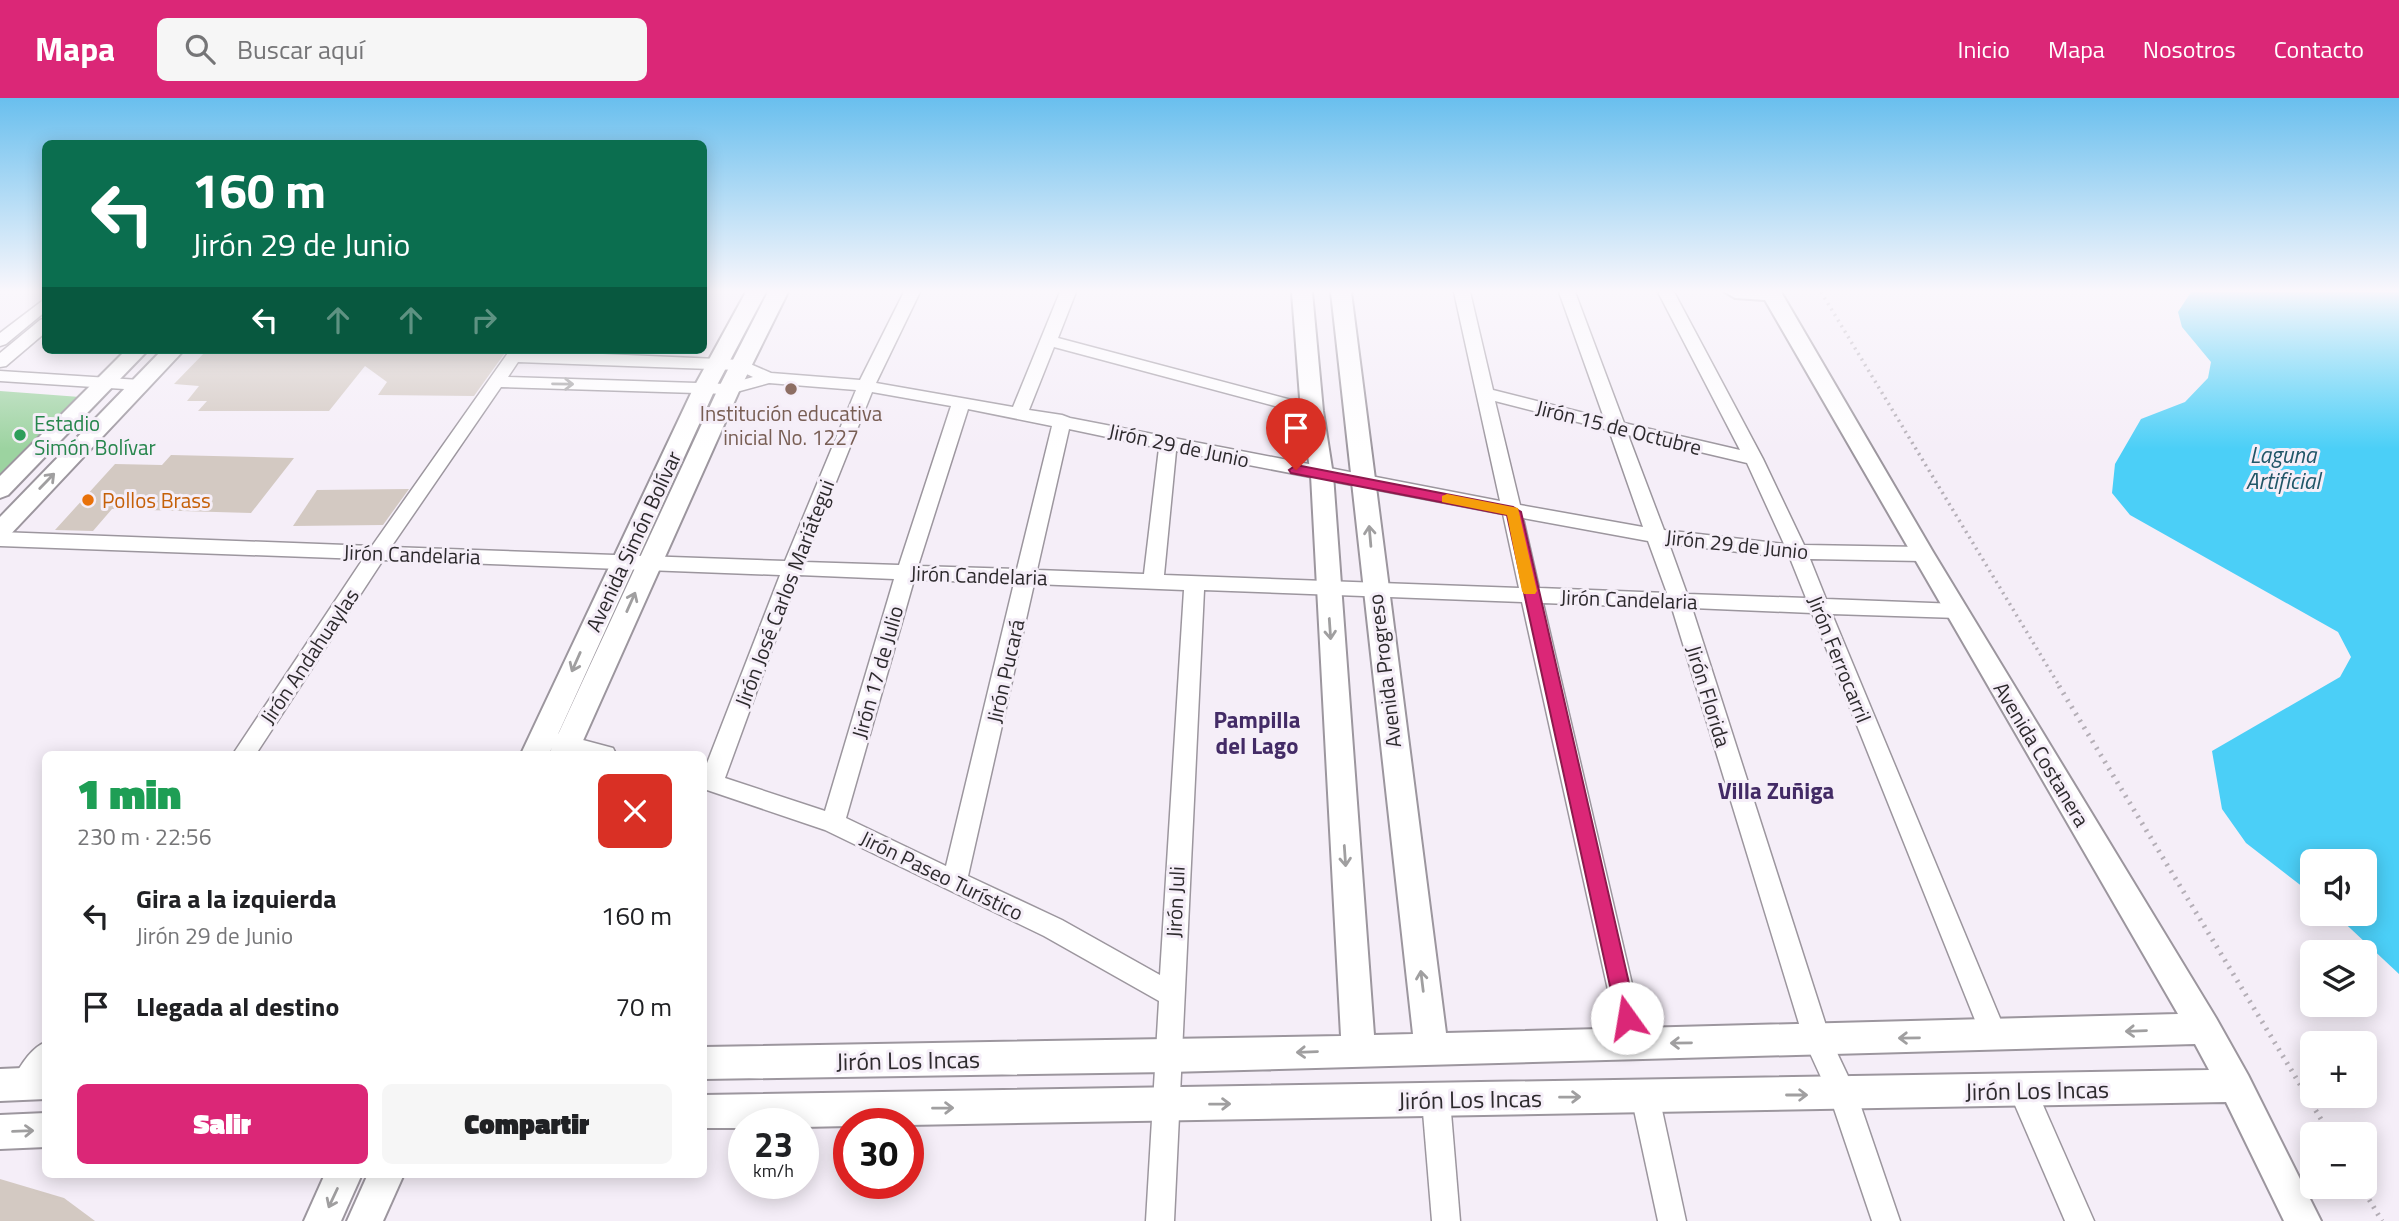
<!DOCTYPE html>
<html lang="es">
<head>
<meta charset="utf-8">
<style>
	:root { --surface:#fff; --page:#f6f6f6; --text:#202124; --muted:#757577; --accent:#db2777 }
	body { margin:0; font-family:"Titillium Web",sans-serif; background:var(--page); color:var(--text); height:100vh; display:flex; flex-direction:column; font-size:26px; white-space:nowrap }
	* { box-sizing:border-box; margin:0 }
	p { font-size:23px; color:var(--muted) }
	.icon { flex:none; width:38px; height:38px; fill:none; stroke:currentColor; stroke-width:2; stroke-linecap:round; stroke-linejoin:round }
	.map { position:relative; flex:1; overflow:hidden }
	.drawer { position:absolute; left:42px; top:653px; width:665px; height:427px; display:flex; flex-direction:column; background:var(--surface); border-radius:10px; box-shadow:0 4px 18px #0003 }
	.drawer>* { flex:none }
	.guide { position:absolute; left:42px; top:42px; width:665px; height:214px; border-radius:10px; box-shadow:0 4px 18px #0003; background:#0b6e4f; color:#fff; overflow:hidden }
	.controls { position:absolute; left:2300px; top:751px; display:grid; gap:14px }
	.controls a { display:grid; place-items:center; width:77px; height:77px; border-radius:10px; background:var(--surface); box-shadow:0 4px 18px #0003; font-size:35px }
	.speed { position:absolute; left:728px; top:1010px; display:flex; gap:14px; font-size:35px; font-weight:700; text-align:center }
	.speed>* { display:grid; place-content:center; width:91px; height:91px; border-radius:50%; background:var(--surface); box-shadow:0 4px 18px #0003; line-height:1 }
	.speed small { font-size:18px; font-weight:400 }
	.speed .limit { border:10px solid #d22; background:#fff; color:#111 }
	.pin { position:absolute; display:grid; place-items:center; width:60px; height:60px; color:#fff; margin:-72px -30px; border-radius:50% 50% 50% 0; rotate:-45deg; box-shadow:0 0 7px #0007 }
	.pin .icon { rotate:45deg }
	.me { position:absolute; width:77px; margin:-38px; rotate:347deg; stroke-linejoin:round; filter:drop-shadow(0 0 5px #0008) }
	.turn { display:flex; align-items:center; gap:24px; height:147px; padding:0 35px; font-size:32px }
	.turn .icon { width:91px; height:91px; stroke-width:2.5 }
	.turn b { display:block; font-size:49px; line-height:60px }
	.lanes { display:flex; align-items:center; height:66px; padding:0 35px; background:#0003; justify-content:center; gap:35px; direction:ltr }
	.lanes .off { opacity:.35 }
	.round { display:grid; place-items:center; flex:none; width:74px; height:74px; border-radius:10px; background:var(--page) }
	.summary { display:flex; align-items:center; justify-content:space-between; height:119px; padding:0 35px }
	h1 { font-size:42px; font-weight:800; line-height:52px; color:#1e9e55 }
	.cta { display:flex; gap:14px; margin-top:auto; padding:14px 35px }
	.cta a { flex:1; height:80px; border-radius:10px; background:var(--accent); color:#fff; font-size:28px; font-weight:800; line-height:80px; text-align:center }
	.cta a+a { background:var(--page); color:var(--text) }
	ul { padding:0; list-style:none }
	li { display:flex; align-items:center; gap:21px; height:91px; padding:0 35px }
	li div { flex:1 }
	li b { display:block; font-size:26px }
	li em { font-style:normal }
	header { display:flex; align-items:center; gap:42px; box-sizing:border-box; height:98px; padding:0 35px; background:var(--accent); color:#fff }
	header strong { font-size:33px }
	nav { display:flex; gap:38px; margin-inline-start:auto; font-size:24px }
	.search { width:490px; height:63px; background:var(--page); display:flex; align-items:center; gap:18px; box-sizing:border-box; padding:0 24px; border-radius:10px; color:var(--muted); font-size:26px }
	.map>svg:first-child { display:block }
	.green { fill:#9cd3a0 }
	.water { fill:#4bcff7 }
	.building { fill:#d3c9c2 }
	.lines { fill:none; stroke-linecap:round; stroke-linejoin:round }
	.minor-casing { stroke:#9c969e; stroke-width:3 }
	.tertiary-casing { stroke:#9c969e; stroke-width:4 }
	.path-far1 { stroke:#b5afb7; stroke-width:3.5; stroke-dasharray:2 4.5; stroke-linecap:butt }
	.path { stroke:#b5afb7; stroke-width:5; stroke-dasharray:2 6; stroke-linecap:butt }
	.minor { fill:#fff; fill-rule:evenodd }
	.tertiary { fill:#fff; fill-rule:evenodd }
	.oneway { stroke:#a09fa0 }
	.route { fill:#db2777; stroke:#8e194d; stroke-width:2 }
	.slow { fill:#f59e0b }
	.education-dot { fill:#8d6e63; stroke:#f5eef8; stroke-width:2.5 }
	.leisure-dot { fill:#2e9e5b; stroke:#f5eef8; stroke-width:2.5 }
	.food-dot { fill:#e8710a; stroke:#f5eef8; stroke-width:2.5 }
	.labels { text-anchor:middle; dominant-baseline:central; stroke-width:6; stroke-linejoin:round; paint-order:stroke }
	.education-label { font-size:21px; fill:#785e54; stroke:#f5eef8 }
	.leisure-label { font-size:21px; fill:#27864d; stroke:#f5eef8; text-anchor:start }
	.street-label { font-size:21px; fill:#2d2a2d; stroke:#f5eef8 }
	.food-label { font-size:21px; fill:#c56008; stroke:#f5eef8; text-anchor:start }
	.water-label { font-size:23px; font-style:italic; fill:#215668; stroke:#f5eef8 }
	.neighbourhood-label { font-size:23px; font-weight:bold; fill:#432b66; stroke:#f5eef8 }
	.near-street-label { font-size:24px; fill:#2d2a2d; stroke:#f5eef8 }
</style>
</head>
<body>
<header>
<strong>Mapa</strong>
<div class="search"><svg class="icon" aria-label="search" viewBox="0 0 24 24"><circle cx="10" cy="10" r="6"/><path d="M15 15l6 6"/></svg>Buscar aquí</div>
<nav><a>Inicio</a><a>Mapa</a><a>Nosotros</a><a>Contacto</a></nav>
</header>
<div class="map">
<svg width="2399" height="1123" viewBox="0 0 2399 1123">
	<rect width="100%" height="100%" fill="#f5eef8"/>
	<path class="green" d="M 0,293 L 80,299 L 0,376 Z"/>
	<path class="water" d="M 2191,194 L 2399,194 L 2399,876 L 2335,816 L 2364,816 L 2364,763 L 2312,763 L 2312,796 L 2246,745 L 2222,711 L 2212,653 L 2340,579 L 2351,559 L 2338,534 L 2130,417 L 2112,395 L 2115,366 L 2141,321 L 2185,304 L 2208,280 L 2211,264 L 2182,229 L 2178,214 Z"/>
	<g class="building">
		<path d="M 207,252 L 507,252 L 474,298 L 378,297 L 387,284 L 365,268 L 329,313 L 198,313 L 207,303 L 187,303 L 199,288 L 174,286 Z"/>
		<path d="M 171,357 L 294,360 L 251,415 L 112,411 L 93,433 L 55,432 L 115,366 L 162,367 Z"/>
		<path d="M 409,391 L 383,427 L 293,428 L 317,392 Z"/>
		<path d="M 0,1081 L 64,1100 L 95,1123 L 0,1123 Z"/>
	</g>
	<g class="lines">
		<g class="minor-casing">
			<g id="minor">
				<path d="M 904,194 L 920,194 L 876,285 L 1013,309 L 1060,194 L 1076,194 L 1058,240 L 1318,309 L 1321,313 L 1312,318 L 1054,249 L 1029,312 L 1062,317 L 1070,320 L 1500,403 L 1454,194 L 1470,194 L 1493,292 L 1604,320 L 1559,194 L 1575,194 L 1624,325 L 1740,352 L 1658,194 L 1674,194 L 1763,361 L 1804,447 L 1922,449 L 1929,451 L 1932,456 L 1929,461 L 1922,463 L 1810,461 L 1826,501 L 1958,506 L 1965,508 L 1968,513 L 1965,518 L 1958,520 L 1832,516 L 2007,937 L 2003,946 L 1994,949 L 1985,946 L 1981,937 L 1812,515 L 1692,510 L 1830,940 L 1857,997 L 1900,1123 L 1872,1123 L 1830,999 L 1804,942 L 1672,510 L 1543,505 L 1646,946 L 1642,955 L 1633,958 L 1624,955 L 1620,946 L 1522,504 L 1204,492 L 1174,1123 L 1146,1123 L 1159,903 L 1044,838 L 825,732 L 704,691 L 704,673 L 780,477 L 383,462 L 256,656 L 233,656 L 363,461 L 0,448 L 0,434 L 372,448 L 510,252 L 741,262 L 771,275 L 860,282 ZM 518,264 L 738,272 L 753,279 L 728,286 L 508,279 ZM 769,285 L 856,292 L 785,463 L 391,449 L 501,289 L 729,296 ZM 872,294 L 951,308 L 899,467 L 804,464 ZM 1495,303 L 1609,332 L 1643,429 L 1520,407 ZM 968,311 L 1052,328 L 1017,471 L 918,468 ZM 1069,331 L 1159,350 L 1144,476 L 1037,472 ZM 1628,337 L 1747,365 L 1784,446 L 1664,432 ZM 1176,353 L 1503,416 L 1519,490 L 1164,477 ZM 1523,420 L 1648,443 L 1667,495 L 1539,490 ZM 1669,446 L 1790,460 L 1806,500 L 1687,496 ZM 799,477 L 894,481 L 825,713 L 725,680 ZM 914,482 L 1014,485 L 946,768 L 846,720 ZM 1034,486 L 1184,492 L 1160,877 L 1062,822 L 968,778 Z"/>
				<path d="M 46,200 L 46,213 L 6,246 L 0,248 L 0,235 Z"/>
				<path d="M 46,220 L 46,234 L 6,268 L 0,269 L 0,255 L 40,222 Z"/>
				<path d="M 0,273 L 140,282 L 149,287 L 140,292 L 0,283 Z"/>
				<path d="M 553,634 L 613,650 L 616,656 L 571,656 L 545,649 L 542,643 L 545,637 Z"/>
				<path d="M 46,944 C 46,966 49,989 25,999 L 15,995 L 11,986 C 18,971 30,950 46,944 Z"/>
				<path d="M 2022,978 L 2032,982 L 2094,1123 L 2065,1123 L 2008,991 L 2012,982 Z"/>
				<path d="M 1645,985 L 1655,989 L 1659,998 L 1686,1123 L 1658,1123 L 1631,998 L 1635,989 Z"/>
				<path d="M 1436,989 L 1446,993 L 1450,1002 L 1460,1123 L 1432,1123 L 1422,1002 L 1426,993 Z"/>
			</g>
		</g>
		<g class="tertiary-casing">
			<g id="tertiary">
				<path d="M 746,194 L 766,194 L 716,289 L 549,656 L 521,656 L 694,289 Z"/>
				<path d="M 768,194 L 788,194 L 740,291 L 577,656 L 549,656 L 718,291 Z"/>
				<path d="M 1292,194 L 1312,194 L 1323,313 L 1333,377 L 1374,937 L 1413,936 L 1331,194 L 1351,194 L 1446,935 L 2178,916 L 1765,202 L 1735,200 L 1725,194 L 1781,194 L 1933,454 L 2216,920 L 2248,977 L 2321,1123 L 2284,1123 L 2226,1004 L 908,1027 L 849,1026 L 849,1028 L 803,1029 L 803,1026 L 744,1026 L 744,1030 L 704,1030 L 704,997 L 2209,972 L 2195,946 L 1169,974 L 704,981 L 704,949 L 1341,938 L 1311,377 L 1301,313 Z"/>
				<path d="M 126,252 L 148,252 L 8,397 L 0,400 L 0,378 Z"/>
				<path d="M 162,252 L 184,252 L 8,439 L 0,441 L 0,419 Z"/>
				<path d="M 46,969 L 46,1001 L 0,1003 L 0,971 Z"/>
				<path d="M 46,1015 L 46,1049 L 0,1051 L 0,1017 Z"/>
				<path d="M 325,1076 L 362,1076 L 341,1123 L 304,1123 Z"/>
				<path d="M 368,1076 L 404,1076 L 383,1123 L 347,1123 Z"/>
			</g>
		</g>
		<path class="path-far1" d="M 1821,194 L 2060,589"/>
		<g class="path">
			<path d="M 2059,588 L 2330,1036"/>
			<path d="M 2361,1088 L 2382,1123"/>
		</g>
		<use href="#minor" class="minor"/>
		<use href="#tertiary" class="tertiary"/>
	</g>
	<defs><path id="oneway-shaft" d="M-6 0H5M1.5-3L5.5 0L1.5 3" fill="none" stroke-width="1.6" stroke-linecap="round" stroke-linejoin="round" transform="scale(1.75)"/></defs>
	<g class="oneway">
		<use href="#oneway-shaft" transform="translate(563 286) rotate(1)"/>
		<use href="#oneway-shaft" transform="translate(47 383) rotate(-46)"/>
		<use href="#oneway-shaft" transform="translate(1370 438) rotate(-95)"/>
		<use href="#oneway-shaft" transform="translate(631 504) rotate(-66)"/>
		<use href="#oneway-shaft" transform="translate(1330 531) rotate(86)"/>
		<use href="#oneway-shaft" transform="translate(576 564) rotate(114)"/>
		<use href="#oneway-shaft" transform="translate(1345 758) rotate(86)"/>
		<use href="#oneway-shaft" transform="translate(1422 883) rotate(-97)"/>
		<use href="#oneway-shaft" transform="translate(2136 933) rotate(178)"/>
		<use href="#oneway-shaft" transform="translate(1909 940) rotate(179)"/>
		<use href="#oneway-shaft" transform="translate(1681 945) rotate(179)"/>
		<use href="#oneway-shaft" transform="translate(1307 954) rotate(178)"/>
		<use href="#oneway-shaft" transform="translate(1797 997)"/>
		<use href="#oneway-shaft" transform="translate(1570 999) rotate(-1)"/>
		<use href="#oneway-shaft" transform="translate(1220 1006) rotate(-1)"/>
		<use href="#oneway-shaft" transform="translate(943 1010) rotate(-1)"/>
		<use href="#oneway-shaft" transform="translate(23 1033) rotate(-2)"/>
		<use href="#oneway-shaft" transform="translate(333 1100) rotate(115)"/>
	</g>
	<linearGradient id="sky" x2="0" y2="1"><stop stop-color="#69bfee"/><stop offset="0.55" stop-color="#faf7fc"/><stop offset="1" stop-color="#faf7fc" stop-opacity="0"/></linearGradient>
	<rect width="2399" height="351" fill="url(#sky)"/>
	<path class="route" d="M 1296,367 L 1513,409 L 1521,414 L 1637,920 L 1634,926 L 1627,929 L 1620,926 L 1617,920 L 1507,417 L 1291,375 L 1289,372 Z"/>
	<path class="slow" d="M 1447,396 L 1518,410 L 1537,493 L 1535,496 L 1524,496 L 1522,493 L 1507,417 L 1442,404 L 1442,398 Z"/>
	<circle class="education-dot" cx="791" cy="291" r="7"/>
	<circle class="leisure-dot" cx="20" cy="337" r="7"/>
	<circle class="food-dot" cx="88" cy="402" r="7"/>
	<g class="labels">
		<g class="education-label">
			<text x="791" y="315">Institución educativa<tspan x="791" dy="24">inicial No. 1227</tspan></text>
		</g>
		<g class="leisure-label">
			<text x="34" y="325">Estadio<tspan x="34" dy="24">Simón Bolívar</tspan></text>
		</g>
		<g class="street-label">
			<text transform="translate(1619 329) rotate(14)">Jirón 15 de Octubre</text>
			<text transform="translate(1179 347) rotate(12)">Jirón 29 de Junio</text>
			<text transform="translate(633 443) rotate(-65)">Avenida Simón Bolívar</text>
			<text transform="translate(1737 446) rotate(6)">Jirón 29 de Junio</text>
			<text transform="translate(412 456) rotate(2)">Jirón Candelaria</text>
			<text transform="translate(979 477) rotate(2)">Jirón Candelaria</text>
			<text transform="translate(784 495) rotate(-69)">Jirón José Carlos Mariátegui</text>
			<text transform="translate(1629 501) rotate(2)">Jirón Candelaria</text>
			<text transform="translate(309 558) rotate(-56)">Jirón Andahuaylas</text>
			<text transform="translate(1840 561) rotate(68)">Jirón Ferrocarril</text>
			<text transform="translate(1005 573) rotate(-77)">Jirón Pucará</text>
			<text transform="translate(1384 573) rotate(-97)">Avenida Progreso</text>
			<text transform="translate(877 574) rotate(-74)">Jirón 17 de Julio</text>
			<text transform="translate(1709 598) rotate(73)">Jirón Florida</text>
			<text transform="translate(2042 656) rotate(59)">Avenida Costanera</text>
			<text transform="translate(942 777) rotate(26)">Jirón Paseo Turístico</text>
			<text transform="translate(1175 804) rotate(-87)">Jirón Juli</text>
		</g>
		<g class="food-label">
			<text x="102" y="402">Pollos Brass</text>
		</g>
		<g class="water-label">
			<text x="2283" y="356">Laguna<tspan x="2283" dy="26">Artificial</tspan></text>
		</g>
		<g class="neighbourhood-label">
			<text x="1257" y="621">Pampilla<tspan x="1257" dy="26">del Lago</tspan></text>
			<text x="1776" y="692">Villa Zuñiga</text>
		</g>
		<g class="near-street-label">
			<text transform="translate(908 962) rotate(-1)">Jirón Los Incas</text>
			<text transform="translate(2037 992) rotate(-1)">Jirón Los Incas</text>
			<text transform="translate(1470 1001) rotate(-1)">Jirón Los Incas</text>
		</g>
	</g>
</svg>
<div class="controls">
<a><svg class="icon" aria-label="sound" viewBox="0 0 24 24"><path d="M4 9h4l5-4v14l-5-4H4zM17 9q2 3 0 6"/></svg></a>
<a><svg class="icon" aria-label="layers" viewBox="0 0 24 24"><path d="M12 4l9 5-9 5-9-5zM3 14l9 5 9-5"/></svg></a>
<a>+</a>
<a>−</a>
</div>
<div class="speed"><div>23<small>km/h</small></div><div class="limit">30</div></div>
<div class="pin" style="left:1296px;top:372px;background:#d93025"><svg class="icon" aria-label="arrive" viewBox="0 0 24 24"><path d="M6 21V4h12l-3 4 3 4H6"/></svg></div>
<svg class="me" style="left:1627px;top:920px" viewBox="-20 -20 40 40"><circle r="19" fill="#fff"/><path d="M0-13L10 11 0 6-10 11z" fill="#db2777"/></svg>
<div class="guide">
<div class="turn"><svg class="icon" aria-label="left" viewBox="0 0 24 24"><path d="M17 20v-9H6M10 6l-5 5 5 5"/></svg><div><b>160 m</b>Jirón 29 de Junio</div></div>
<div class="lanes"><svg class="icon" aria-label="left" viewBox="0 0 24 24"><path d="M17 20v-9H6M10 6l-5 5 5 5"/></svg><svg class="icon off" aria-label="ahead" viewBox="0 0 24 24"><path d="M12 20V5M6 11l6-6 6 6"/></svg><svg class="icon off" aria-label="ahead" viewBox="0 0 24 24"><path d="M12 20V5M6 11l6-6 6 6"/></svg><svg class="icon off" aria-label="right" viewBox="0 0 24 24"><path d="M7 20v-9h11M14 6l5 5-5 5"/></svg></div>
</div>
<section class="drawer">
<div class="summary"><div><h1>1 min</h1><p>230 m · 22:56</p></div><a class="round" style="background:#d93025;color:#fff"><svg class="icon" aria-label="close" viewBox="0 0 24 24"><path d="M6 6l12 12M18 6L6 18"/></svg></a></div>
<ul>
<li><svg class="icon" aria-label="left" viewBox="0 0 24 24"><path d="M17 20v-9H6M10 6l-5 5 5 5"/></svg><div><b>Gira a la izquierda</b><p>Jirón 29 de Junio</p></div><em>160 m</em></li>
<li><svg class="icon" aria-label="arrive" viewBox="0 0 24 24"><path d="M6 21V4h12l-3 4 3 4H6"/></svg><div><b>Llegada al destino</b></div><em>70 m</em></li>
</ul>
<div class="cta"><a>Salir</a><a>Compartir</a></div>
</section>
</div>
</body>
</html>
